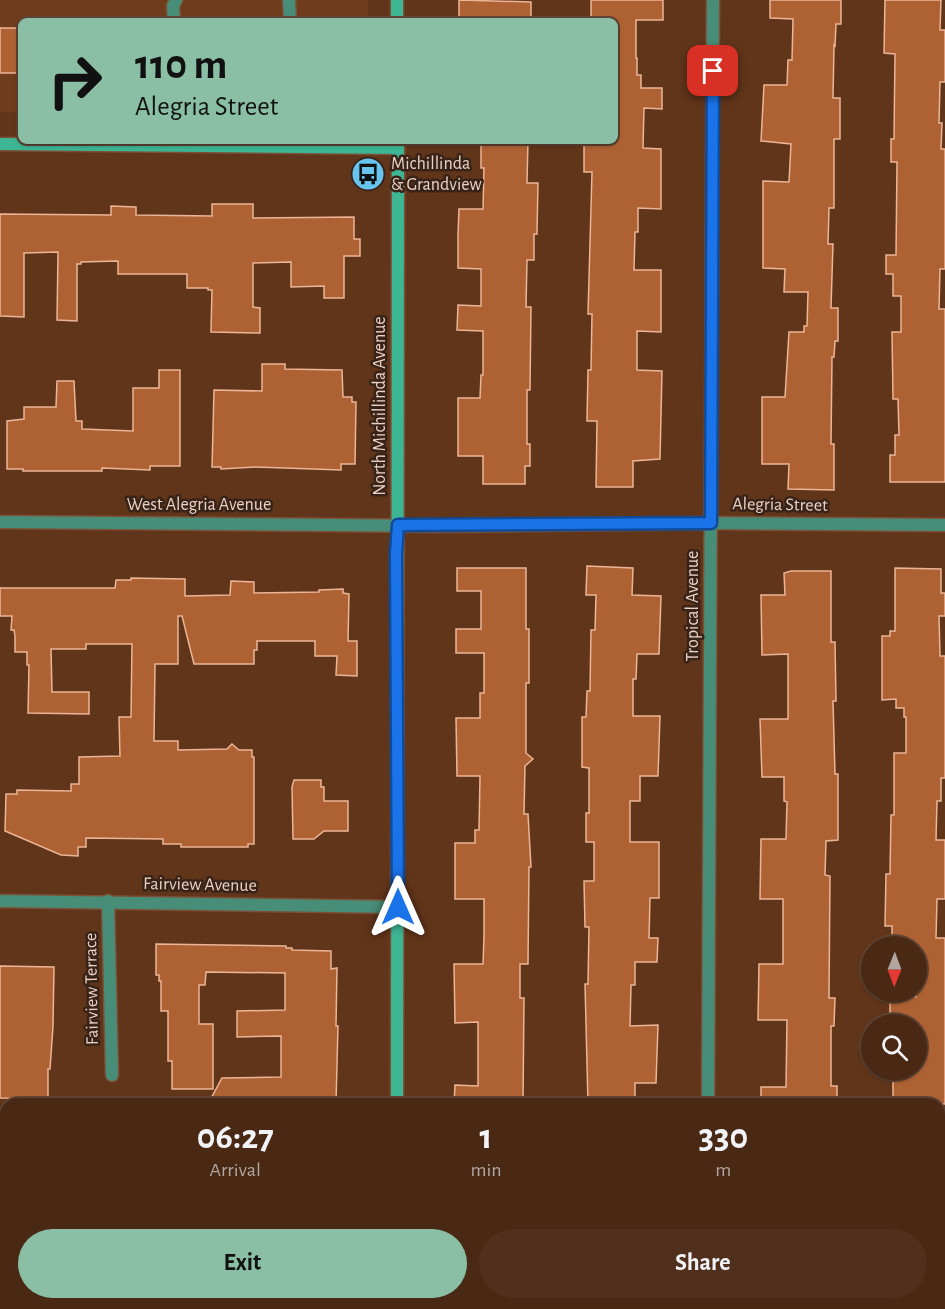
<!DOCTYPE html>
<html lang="en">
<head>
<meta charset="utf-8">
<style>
	:root { --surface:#492814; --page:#50301d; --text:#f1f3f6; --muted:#b1a6a0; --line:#614434; --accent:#8abfa5 }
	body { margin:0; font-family:"Alegreya Sans",sans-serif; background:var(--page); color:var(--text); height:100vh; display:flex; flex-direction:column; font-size:22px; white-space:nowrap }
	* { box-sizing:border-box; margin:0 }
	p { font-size:20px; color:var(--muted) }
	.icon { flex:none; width:33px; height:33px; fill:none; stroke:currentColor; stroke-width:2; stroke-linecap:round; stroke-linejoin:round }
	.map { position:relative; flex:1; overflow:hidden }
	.panel { position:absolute; left:0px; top:1098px; width:945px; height:212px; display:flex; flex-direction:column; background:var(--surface); border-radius:18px 18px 0 0; box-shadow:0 2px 4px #0004,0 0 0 2px var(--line) }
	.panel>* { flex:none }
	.hud { position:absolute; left:18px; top:18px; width:600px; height:126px; border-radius:9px; box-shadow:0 2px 4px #0004,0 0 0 2px var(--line); background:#8abfa5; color:#111; overflow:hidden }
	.needle { width:39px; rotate:181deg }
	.buttons { position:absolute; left:861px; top:936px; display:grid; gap:12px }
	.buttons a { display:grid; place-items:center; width:66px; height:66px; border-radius:50%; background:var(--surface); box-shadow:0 2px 4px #0004,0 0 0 2px var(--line); font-size:30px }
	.pin { position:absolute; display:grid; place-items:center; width:51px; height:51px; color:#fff; margin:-26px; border-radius:12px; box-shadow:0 3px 9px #0006 }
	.me { position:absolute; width:66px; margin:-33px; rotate:0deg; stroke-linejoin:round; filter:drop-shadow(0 0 4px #0008) }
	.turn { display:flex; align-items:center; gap:21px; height:126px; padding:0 18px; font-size:27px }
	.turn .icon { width:78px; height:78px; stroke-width:2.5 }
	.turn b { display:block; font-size:42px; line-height:51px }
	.eta { display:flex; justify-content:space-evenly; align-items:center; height:102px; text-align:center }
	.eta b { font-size:36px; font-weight:700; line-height:42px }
	.action { display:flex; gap:12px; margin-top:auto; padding:12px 18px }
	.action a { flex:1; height:69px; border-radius:36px; background:var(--accent); color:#111; font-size:24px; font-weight:700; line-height:69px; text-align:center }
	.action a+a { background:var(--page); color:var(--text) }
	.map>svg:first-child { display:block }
	.built { fill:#6f3c1c }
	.building { fill:#ae6234; stroke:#ebb597; stroke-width:1.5 }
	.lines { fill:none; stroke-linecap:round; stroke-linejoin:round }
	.lane-casing { stroke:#7a5138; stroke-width:15 }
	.street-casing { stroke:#7a5138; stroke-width:15 }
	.secondary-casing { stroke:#7a5138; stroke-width:15 }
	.lane { stroke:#488d77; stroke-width:12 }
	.street { stroke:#488d77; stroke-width:12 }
	.secondary { stroke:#3db694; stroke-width:12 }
	.route-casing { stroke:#114b97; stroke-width:15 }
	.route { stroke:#1a73e8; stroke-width:10 }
	.labels { text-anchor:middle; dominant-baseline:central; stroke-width:5; stroke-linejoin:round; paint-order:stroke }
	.poi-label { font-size:18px; fill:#ecd1c2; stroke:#382318; text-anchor:start }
	.street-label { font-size:18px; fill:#ecd1c2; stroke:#382318 }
</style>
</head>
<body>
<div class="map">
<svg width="945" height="1309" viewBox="0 0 945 1309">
	<rect width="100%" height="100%" fill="#61351a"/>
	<path class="built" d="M 0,0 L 368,0 L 368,21 L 21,21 L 21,112 L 0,112 Z"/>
	<g class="building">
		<path d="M 459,0 L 531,2 L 531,21 L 459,21 Z"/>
		<path d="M 591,0 L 663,0 L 663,20 L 636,20 L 636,58 L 637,58 L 637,75 L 641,75 L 641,88 L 662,88 L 662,109 L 644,108 L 643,148 L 661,149 L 661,209 L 638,208 L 638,232 L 635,232 L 634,270 L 661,270 L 661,332 L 637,331 L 637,370 L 662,371 L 660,459 L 633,461 L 633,487 L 596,487 L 597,421 L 587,421 L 588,370 L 591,370 L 592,314 L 588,314 L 592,172 L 584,172 L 584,141 L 615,141 L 615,21 L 591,21 Z"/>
		<path d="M 770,0 L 841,0 L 841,24 L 836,24 L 835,46 L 834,45 L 833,98 L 840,98 L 840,139 L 834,139 L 834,208 L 829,208 L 828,244 L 833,244 L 831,308 L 838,308 L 838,341 L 835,341 L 834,357 L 832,357 L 831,444 L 834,444 L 834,490 L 788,489 L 789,464 L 762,464 L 762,397 L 785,397 L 789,332 L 804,332 L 804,326 L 807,326 L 808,292 L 784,292 L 785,269 L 763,268 L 763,181 L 789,182 L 791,144 L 761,141 L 764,85 L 787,85 L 788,60 L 792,60 L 793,19 L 770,18 Z"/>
		<path d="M 885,0 L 941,0 L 940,30 L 945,30 L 945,82 L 940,82 L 939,123 L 942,123 L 941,149 L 945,149 L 945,269 L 940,269 L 939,309 L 945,309 L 945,482 L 890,482 L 890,455 L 895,455 L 895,435 L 899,435 L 898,399 L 893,399 L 892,332 L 901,332 L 901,296 L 893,296 L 893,274 L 886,274 L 886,255 L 896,255 L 897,162 L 891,162 L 891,139 L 894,139 L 895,54 L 884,53 Z"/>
		<rect x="0" y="28" width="21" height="45"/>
		<path d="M 481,141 L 528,141 L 527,183 L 538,183 L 537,234 L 534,234 L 534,260 L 527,260 L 526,307 L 531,307 L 530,390 L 527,390 L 527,444 L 530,444 L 530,466 L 525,466 L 525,484 L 483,484 L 483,456 L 458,456 L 458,398 L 480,398 L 481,375 L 483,375 L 483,331 L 457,330 L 458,305 L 481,306 L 481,269 L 458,268 L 458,234 L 459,209 L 483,209 L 484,168 L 481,168 Z"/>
		<path d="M 212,204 L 253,204 L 253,218 L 354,217 L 354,239 L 360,239 L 360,256 L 344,256 L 344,298 L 324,298 L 324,286 L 291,287 L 291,262 L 253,263 L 253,307 L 260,308 L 260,333 L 211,332 L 212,290 L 208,290 L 208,288 L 187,288 L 187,274 L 118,274 L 118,261 L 81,262 L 81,264 L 77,264 L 77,321 L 57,320 L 58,252 L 24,253 L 24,317 L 0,316 L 0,214 L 111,215 L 111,206 L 136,207 L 136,215 L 212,216 Z"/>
		<path d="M 262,364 L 285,364 L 285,369 L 342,370 L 343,397 L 352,397 L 352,402 L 356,402 L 355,464 L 341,464 L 341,470 L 255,467 L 221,469 L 221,467 L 212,467 L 214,390 L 262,391 Z"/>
		<path d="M 159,370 L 180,370 L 180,466 L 150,466 L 150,470 L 102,468 L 102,471 L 23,471 L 23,469 L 7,469 L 7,421 L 24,419 L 24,407 L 56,407 L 57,381 L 74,381 L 76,421 L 82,421 L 82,429 L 133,431 L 133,388 L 159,388 Z"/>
		<path d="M 587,566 L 633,568 L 632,595 L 661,596 L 659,654 L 637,654 L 636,679 L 633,679 L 633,716 L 660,716 L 658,776 L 640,776 L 640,801 L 630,801 L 630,842 L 659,842 L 659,898 L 650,898 L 649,938 L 658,938 L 657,962 L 635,962 L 635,985 L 631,985 L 630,1026 L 658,1025 L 656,1083 L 635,1083 L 635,1104 L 588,1104 L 585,984 L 588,984 L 589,927 L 585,927 L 584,881 L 594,881 L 594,842 L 586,842 L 586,813 L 589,813 L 589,768 L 582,767 L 582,717 L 586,717 L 587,691 L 590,691 L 591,630 L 595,630 L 596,595 L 586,595 Z"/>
		<path d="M 457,568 L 526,568 L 526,629 L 529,629 L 529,683 L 526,683 L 526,753 L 533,759 L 525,766 L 524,814 L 528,814 L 531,867 L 529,867 L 528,964 L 520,964 L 520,998 L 524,998 L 523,1104 L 454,1104 L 455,1085 L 478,1086 L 478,1022 L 455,1023 L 454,964 L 483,964 L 484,936 L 484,899 L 455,899 L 455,843 L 475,843 L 475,830 L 479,830 L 480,776 L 457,776 L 456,718 L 480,718 L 480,693 L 484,693 L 484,653 L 456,653 L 456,629 L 481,629 L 481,591 L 457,591 Z"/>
		<path d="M 895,568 L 941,569 L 941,593 L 945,593 L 945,616 L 939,616 L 940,656 L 945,656 L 945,778 L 941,778 L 941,801 L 937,801 L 936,840 L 945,840 L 945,899 L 937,899 L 936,938 L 945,938 L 945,1104 L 893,1104 L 893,1070 L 916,1070 L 916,1024 L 890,1024 L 890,997 L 916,997 L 916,946 L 892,946 L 892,926 L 885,926 L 886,874 L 890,874 L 891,815 L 894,815 L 894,753 L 906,753 L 906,717 L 904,717 L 904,708 L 896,708 L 896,699 L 882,700 L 882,636 L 890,636 L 890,631 L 895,631 Z"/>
		<path d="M 791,571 L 831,571 L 831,642 L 835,642 L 836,701 L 833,701 L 835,774 L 838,774 L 838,840 L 826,841 L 825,875 L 830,876 L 829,998 L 835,998 L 834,1026 L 831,1026 L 831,1086 L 837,1086 L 837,1104 L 761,1104 L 761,1087 L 786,1087 L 787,1020 L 758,1020 L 759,964 L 783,964 L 783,899 L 760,899 L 761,839 L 786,839 L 787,802 L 784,801 L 784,777 L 762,777 L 760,719 L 788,719 L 788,654 L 762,655 L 761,595 L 785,595 L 784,573 Z"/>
		<path d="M 131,578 L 185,579 L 185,596 L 230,595 L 231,581 L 254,582 L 254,593 L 319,592 L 319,590 L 343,589 L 343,593 L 349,594 L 348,641 L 357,641 L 357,676 L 336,675 L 337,656 L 315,656 L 315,641 L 257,641 L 257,650 L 254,650 L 254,664 L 194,664 L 182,616 L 178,616 L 178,664 L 155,664 L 154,741 L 178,741 L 178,750 L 227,749 L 232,744 L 239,750 L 252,750 L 252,757 L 254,757 L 254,844 L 248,844 L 248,847 L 181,847 L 181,844 L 163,844 L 163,839 L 86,838 L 86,847 L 78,847 L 78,856 L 61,855 L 5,831 L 6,794 L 17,794 L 17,790 L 71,791 L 71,784 L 79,784 L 79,757 L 120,756 L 119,717 L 131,717 L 132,644 L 86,644 L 86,649 L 51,649 L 52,692 L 89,692 L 89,714 L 28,713 L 29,665 L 27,665 L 27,652 L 15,652 L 15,636 L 14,630 L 11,630 L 12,616 L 0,616 L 0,588 L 115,588 L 116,580 L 131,580 Z"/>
		<path d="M 294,780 L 321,780 L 321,787 L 324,787 L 324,801 L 348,801 L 348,831 L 324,831 L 314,839 L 293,839 L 292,787 Z"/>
		<path d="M 156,944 L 286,946 L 286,948 L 292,948 L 292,950 L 331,951 L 331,969 L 337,968 L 336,1026 L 338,1026 L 336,1104 L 208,1104 L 222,1078 L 281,1077 L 281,1036 L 237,1037 L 237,1011 L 285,1010 L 285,973 L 206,972 L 205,985 L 199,985 L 199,1024 L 213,1024 L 213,1089 L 172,1089 L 172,1061 L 168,1061 L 168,1011 L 161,1011 L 161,981 L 159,981 L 159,975 L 156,975 Z"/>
		<path d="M 0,966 L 54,967 L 53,1026 L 50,1069 L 48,1069 L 48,1099 L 0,1098 Z"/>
	</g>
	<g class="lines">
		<g class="lane-casing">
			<g id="lane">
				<path d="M 289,0 L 290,21"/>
				<path d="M 174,21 L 173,6 L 176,0"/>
			</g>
		</g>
		<g class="street-casing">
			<g id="street">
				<path d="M 0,522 L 439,526 L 711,523 L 945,525"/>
				<path d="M 0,901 L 398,907"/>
				<path d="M 108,901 L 112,1075"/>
				<path d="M 708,1104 L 713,0"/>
				<path d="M 0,1303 L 6,1303"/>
				<path d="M 189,1304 L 396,1308"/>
				<path d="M 707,1309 L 707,1304"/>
			</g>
		</g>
		<g class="secondary-casing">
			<g id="secondary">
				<path d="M 397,0 L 397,21"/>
				<path d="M 0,144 L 398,148"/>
				<path d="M 397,1104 L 398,141"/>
				<path d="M 396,1309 L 396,1304"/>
			</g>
		</g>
		<use href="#lane" class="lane"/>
		<use href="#street" class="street"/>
		<use href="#secondary" class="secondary"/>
	</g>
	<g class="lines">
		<g class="route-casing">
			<path id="route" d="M 398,907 L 396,554 L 398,525 L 711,523 L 713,71"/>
		</g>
		<use href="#route" class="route"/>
	</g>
	<defs>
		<g id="bus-disc" transform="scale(1.725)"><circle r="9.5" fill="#67c4ef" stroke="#382318"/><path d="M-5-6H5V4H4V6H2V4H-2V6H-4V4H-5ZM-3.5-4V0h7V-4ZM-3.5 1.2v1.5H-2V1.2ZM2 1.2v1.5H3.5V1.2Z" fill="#111"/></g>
	</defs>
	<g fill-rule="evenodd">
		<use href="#bus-disc" x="368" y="174"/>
	</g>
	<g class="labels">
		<g class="poi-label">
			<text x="391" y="164">Michillinda<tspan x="391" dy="21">&amp; Grandview</tspan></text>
		</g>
		<g class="street-label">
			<text transform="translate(380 406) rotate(-90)">North Michillinda Avenue</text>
			<text x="199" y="505">West Alegria Avenue</text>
			<text transform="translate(780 505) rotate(1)">Alegria Street</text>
			<text transform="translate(693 606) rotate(-90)">Tropical Avenue</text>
			<text transform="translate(200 885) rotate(1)">Fairview Avenue</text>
			<text transform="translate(92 989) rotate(-91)">Fairview Terrace</text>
		</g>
	</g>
</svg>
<div class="buttons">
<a><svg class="needle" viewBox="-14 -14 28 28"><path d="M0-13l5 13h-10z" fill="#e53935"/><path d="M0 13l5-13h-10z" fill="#b1a6a0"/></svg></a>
<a><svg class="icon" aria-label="search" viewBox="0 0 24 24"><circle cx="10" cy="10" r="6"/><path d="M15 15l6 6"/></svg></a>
</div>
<div class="pin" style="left:713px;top:71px;background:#d93025"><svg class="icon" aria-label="arrive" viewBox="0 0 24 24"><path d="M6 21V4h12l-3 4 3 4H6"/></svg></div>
<svg class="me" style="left:398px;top:907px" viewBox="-20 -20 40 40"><path d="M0-17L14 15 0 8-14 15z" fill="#1a73e8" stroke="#fff" stroke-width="4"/></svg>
<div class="hud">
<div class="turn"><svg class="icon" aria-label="right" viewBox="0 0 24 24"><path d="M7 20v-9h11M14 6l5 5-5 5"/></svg><div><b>110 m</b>Alegria Street</div></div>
</div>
<section class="panel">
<div class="eta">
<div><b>06:27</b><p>Arrival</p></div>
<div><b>1</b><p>min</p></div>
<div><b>330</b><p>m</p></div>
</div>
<div class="action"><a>Exit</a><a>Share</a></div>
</section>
</div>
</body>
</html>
